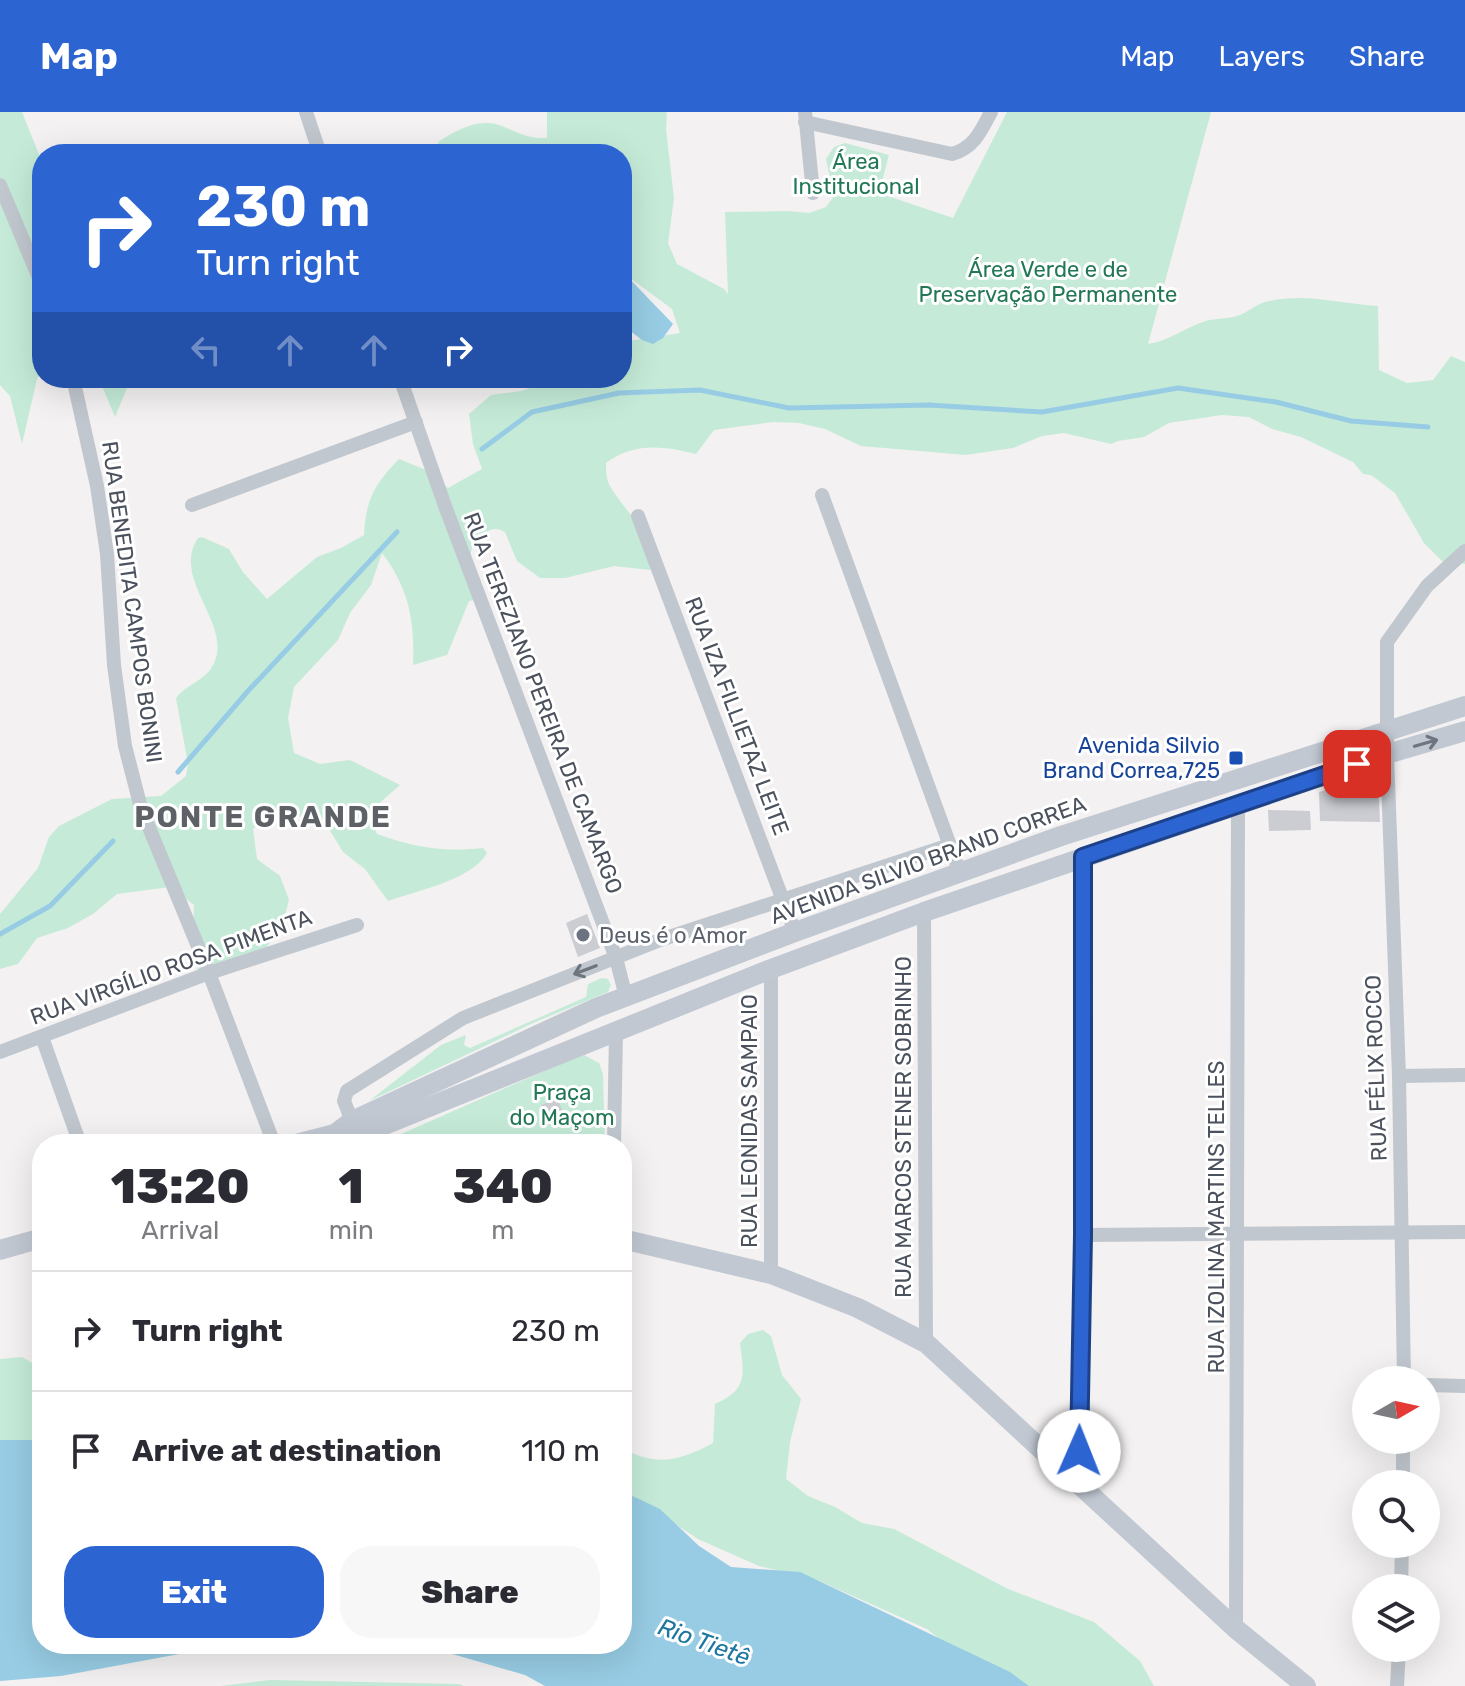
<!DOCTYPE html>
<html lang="en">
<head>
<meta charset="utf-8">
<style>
	:root { --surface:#fff; --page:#f7f7f7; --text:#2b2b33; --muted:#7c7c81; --line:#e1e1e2; --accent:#2c64d2 }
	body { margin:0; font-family:Rubik,sans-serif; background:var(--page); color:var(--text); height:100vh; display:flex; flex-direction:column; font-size:30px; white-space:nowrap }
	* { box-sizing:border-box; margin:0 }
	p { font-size:26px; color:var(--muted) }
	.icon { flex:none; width:44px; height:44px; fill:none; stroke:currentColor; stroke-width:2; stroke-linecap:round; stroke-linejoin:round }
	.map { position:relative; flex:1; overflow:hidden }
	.drawer { position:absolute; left:32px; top:1022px; width:600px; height:520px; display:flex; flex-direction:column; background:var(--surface); border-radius:32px; box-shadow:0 8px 32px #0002 }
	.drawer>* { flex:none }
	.hud { position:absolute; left:32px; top:32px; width:600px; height:244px; border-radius:32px; box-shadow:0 8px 32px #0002; background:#2c64d2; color:#fff; overflow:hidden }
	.needle { width:52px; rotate:81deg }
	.controls { position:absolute; left:1352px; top:1254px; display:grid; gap:16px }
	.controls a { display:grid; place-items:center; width:88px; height:88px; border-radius:50%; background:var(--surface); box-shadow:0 8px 32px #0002; font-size:40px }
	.pin { position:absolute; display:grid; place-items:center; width:68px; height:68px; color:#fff; margin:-34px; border-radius:16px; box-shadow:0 4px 12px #0006 }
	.me { position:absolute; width:88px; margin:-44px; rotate:1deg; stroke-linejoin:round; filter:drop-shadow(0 0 6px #0008) }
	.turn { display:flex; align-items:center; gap:28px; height:168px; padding:0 32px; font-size:36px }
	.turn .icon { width:104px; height:104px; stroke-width:2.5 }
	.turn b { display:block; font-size:56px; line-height:68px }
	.lanes { display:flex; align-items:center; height:76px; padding:0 32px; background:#0003; justify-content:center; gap:40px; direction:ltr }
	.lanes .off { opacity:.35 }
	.eta { display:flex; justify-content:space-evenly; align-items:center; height:136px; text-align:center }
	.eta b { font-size:48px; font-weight:800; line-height:56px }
	.action { display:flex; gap:16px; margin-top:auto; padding:16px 32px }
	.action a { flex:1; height:92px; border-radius:32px; background:var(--accent); color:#fff; font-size:32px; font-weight:800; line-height:92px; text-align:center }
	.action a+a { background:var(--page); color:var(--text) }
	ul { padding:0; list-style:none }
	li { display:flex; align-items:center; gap:24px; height:120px; padding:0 32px; border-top:2px solid var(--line) }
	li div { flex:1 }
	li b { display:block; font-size:30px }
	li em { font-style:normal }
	header { display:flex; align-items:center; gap:48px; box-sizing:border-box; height:112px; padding:0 40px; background:var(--accent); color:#fff }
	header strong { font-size:38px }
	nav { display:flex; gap:44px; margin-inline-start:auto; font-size:28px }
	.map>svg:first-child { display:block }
	.green { fill:#c5ebd8 }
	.water { fill:#97cce4 }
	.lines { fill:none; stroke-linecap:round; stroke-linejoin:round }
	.stream { stroke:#97cce4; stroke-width:5 }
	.building { fill:#cbcdd3 }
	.street { stroke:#c1c7ce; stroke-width:14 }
	.secondary { stroke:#c1c8d2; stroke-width:20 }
	.oneway { stroke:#6e7580 }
	.oneway2 { stroke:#6e757f }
	.route-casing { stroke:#1d4188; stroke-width:20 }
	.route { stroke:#2c64d2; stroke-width:14 }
	.transit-dot { fill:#1a4fb4; stroke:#fff; stroke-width:3 }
	.worship-dot { fill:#6b7280; stroke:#fff; stroke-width:3 }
	.labels { text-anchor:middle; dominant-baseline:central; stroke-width:6; stroke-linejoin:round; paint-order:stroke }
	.park-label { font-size:22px; fill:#227855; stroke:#fff }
	.street-label { font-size:22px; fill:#4b525d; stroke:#fff }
	.transit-label { font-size:22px; fill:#164399; stroke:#fff; text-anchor:end }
	.worship-label { font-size:22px; fill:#5b616d; stroke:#fff; text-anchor:start }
	.water-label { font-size:24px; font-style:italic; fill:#1c769f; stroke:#fff }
	.district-label { font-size:30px; font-weight:bold; letter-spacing:2px; fill:#5e6165; stroke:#fff }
</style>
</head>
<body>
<header>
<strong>Map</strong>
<nav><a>Map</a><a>Layers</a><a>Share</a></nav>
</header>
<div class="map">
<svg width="1465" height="1574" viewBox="0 0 1465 1574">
	<rect width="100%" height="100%" fill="#f3f1f1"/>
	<g class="green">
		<path d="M 0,0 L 22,0 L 42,50 L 42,260 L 37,267 L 22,332 L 10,284 L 0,273 Z"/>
		<path d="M 547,0 L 667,0 L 666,17 L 674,86 L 668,131 L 677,152 L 724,177 L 728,182 L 725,100 L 788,99 L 809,101 L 826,95 L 834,84 L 826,47 L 834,35 L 845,31 L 889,43 L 879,81 L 953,106 L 1007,0 L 1211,0 L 1148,232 C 1169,229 1186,215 1206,209 C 1216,206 1227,207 1237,204 C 1247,201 1255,193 1265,190 C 1304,180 1340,192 1378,194 L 1379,258 L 1407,271 L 1433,268 L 1451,244 L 1465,250 L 1465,452 L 1443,450 L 1424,431 L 1395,381 L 1371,363 L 1363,362 L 1353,350 L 1301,325 L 1272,317 L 1249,305 L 1222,303 L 1169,311 L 1144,325 L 1118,329 L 1111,332 L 1064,321 L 1042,324 L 1013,336 L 966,343 L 861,334 L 825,317 L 799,311 L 773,310 L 714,318 L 696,342 C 663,334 634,330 606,351 C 606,357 606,364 608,370 C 620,397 661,425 650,458 L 614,454 L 565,466 L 540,466 L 517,449 L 505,420 C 498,416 493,416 486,420 C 461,433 472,466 475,488 L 469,489 L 447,543 L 413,553 C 415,510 409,476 382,441 L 371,473 L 350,501 L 338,528 L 294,575 L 288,606 L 294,641 L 320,652 L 350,648 L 400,673 L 376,694 L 370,707 L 377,722 C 417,736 441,740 483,736 L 487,741 C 472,768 416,779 388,789 L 365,757 L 343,740 L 329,717 L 302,705 L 276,699 L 253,717 L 257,747 L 280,764 L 289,788 L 282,814 L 265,837 L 198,862 L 193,821 L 194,793 L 170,775 L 117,782 L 93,802 L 68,816 L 37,826 L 18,852 L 0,857 L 0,802 L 38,756 L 49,725 L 59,714 L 112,687 L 161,684 L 186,664 L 188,652 L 176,586 C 185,574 202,569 210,558 C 240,517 169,469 198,426 L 202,425 L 229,437 L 243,460 L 267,487 L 317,445 L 341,436 L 364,423 C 366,387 374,373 399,347 L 426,358 L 448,376 L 482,357 L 473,332 L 469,302 L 491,283 L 521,279 L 545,271 L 547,266 L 622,266 L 622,230 L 680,221 L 672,197 L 626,163 L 622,163 L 622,42 L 441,42 L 438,30 C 452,21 468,11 486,11 C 505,10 520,28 547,26 Z"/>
		<path d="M 95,266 L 137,266 L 127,276 L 115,305 L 102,274 Z"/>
		<path d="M 602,866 L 608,867 L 611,873 L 608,880 L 533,911 L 369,989 L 441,933 L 466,923 L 464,933 L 470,936 L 586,885 L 588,872 Z"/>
		<path d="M 584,943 L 599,951 L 603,962 L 605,1032 L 387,1032 L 392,1026 L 576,945 Z"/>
		<path d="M 763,1218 L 771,1224 L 782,1263 L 801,1287 L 790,1330 L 786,1367 L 808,1384 L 835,1395 L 862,1411 L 894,1417 L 1008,1477 L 1094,1510 L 1140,1549 L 1154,1574 L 999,1574 L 927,1517 L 817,1468 L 759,1454 L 698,1427 L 622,1377 L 622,1336 C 656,1355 680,1349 713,1331 L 715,1292 C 748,1277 744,1263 740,1231 L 748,1222 Z"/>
		<path d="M 22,1245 L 42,1257 L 42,1336 L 0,1337 L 0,1247 Z"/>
		<path d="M 270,1568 L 459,1572 L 464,1574 L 221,1574 Z"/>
	</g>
	<g class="water">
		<path d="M 622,159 L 673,212 L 663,226 L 653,232 L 642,228 L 625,215 L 622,217 Z"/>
		<path d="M 0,1328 L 42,1328 L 42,1532 L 233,1532 L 61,1564 L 0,1569 Z"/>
		<path d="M 622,1379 L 660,1397 L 699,1434 L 731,1455 L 800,1460 L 1010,1560 L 1029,1574 L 545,1574 L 525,1563 L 418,1532 L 622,1532 Z"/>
	</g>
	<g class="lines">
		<g class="stream">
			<path d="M 482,337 L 532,300 L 619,281 L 700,278 L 789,296 L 929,293 L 1042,300 L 1178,276 L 1276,290 L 1351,309 L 1428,315"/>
			<path d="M 178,660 L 248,579 L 397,420"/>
			<path d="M 0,822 L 50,794 L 113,729"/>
		</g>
	</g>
	<g class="building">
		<path d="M 1368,665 L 1378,667 L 1380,710 L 1320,709 L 1319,680 Z"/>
		<path d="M 1268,698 L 1310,699 L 1311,718 L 1269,719 Z"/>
		<path d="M 587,802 L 600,836 L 578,845 L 566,811 Z"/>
		<path d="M 558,987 L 564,1003 L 547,1010 L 541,993 Z"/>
	</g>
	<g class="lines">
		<g class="street">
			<path d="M 306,0 L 320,42"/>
			<path d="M 805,0 L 813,81"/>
			<path d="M 805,10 L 952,42 C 974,36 981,19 991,0"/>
			<path d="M 0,73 L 42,173"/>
			<path d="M 73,266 L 97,374 L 107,442 L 114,553 L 125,634 L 141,696 L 209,861 L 274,1032"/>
			<path d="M 400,266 L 445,394 L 616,846 L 626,885"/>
			<path d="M 822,383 L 960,761"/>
			<path d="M 192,393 L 416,310"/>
			<path d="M 638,404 L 795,820"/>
			<path d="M 924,800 L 926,1231"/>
			<path d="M 42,925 L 80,1032"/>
			<path d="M 0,940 L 209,861 L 357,813"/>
			<path d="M 1399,964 L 1465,963"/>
			<path d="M 352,1009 L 344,989 L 347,979 L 463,906 L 660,828 L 950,733"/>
			<path d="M 614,1032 L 616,919"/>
			<path d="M 1083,1123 L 1465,1120"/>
			<path d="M 771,1162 L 771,857"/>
			<path d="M 1404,1268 L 1399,964 L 1387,642 L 1387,530 L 1427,474 L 1465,439"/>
			<path d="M 1426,1273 L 1465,1274"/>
			<path d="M 1078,1370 L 1083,1123 L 1083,745"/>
			<path d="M 1403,1372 L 1403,1328"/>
			<path d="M 1401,1476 L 1402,1432"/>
			<path d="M 1236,1517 L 1238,693"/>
			<path d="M 1397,1574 L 1399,1536"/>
		</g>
		<g class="secondary">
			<path d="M 335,1022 L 352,1009 L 596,896 L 795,820 L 1061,724 L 1465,594"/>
			<path d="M 296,1032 L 335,1022 L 357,1024 L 771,857 L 924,800 L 1387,642 L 1465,619"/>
			<path d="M 622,1127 L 771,1162 L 858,1196 L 926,1231 L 1236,1517 L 1306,1574"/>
			<path d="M 0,1138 L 42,1126"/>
		</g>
	</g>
	<defs><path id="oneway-shaft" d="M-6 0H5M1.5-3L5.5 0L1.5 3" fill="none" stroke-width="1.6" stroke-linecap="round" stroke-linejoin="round" transform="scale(2)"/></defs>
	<use class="oneway" href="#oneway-shaft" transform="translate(1426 631) rotate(-16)"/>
	<use class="oneway2" href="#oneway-shaft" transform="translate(585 858) rotate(159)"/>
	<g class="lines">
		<g class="route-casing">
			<path id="route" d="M 1079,1339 L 1083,1123 L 1083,745 L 1357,652"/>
		</g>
		<use href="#route" class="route"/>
	</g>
	<rect class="transit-dot" x="1228" y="638" width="16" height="16" rx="4"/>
	<circle class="worship-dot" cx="583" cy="823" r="8"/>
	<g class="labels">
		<g class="park-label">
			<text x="856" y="49">Área<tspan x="856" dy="25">Institucional</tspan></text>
			<text x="1048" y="157">Área Verde e de<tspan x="1048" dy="25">Preservação Permanente</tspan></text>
			<text x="562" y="980">Praça<tspan x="562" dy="25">do Maçom</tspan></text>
		</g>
		<g class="street-label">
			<text transform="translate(132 490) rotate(82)">RUA BENEDITA CAMPOS BONINI</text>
			<text transform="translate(543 591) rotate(69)">RUA TEREZIANO PEREIRA DE CAMARGO</text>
			<text transform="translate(737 604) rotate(69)">RUA IZA FILLIETAZ LEITE</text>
			<text transform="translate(928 748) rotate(-20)">AVENIDA SILVIO BRAND CORREA</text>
			<text transform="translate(171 855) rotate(-20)">RUA VIRGÍLIO ROSA PIMENTA</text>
			<text transform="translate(1376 956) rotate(-92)">RUA FÉLIX ROCCO</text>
			<text transform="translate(749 1009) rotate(-90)">RUA LEONIDAS SAMPAIO</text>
			<text transform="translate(903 1015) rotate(-90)">RUA MARCOS STENER SOBRINHO</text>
			<text transform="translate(1216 1105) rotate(-90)">RUA IZOLINA MARTINS TELLES</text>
		</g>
		<g class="transit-label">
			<text x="1220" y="633">Avenida Silvio<tspan x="1220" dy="25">Brand Correa,725</tspan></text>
		</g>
		<g class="worship-label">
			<text x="599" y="823">Deus é o Amor</text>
		</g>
		<g class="water-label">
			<text transform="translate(704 1530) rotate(20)">Rio Tietê</text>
		</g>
		<g class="district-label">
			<text x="263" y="705">PONTE GRANDE</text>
		</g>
	</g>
</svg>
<div class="controls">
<a><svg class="needle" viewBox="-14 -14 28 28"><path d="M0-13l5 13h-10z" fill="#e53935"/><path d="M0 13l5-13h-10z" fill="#7c7c81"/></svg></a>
<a><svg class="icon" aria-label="search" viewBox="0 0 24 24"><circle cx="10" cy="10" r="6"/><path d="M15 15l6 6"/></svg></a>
<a><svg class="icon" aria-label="layers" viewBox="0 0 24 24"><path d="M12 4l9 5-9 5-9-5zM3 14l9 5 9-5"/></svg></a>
</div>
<div class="pin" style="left:1357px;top:652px;background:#d93025"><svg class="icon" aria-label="arrive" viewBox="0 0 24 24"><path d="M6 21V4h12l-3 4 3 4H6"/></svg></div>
<svg class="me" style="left:1079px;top:1339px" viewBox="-20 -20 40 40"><circle r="19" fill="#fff"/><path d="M0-13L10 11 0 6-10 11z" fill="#2c64d2"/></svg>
<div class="hud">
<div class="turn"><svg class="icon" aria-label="right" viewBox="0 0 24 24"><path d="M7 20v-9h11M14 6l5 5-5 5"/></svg><div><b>230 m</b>Turn right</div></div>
<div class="lanes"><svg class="icon off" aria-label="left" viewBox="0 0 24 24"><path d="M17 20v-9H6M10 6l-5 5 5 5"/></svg><svg class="icon off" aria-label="ahead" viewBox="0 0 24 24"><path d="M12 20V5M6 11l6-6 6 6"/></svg><svg class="icon off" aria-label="ahead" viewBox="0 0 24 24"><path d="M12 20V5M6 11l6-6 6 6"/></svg><svg class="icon" aria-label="right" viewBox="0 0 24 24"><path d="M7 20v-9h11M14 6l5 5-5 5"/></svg></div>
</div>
<section class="drawer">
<div class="eta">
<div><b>13:20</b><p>Arrival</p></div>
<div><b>1</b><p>min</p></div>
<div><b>340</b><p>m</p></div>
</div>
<ul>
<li><svg class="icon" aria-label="right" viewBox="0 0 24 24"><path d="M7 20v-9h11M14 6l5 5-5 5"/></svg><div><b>Turn right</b></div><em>230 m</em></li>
<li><svg class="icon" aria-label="arrive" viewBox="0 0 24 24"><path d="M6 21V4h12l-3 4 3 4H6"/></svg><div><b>Arrive at destination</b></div><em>110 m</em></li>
</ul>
<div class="action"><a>Exit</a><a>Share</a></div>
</section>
</div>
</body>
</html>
